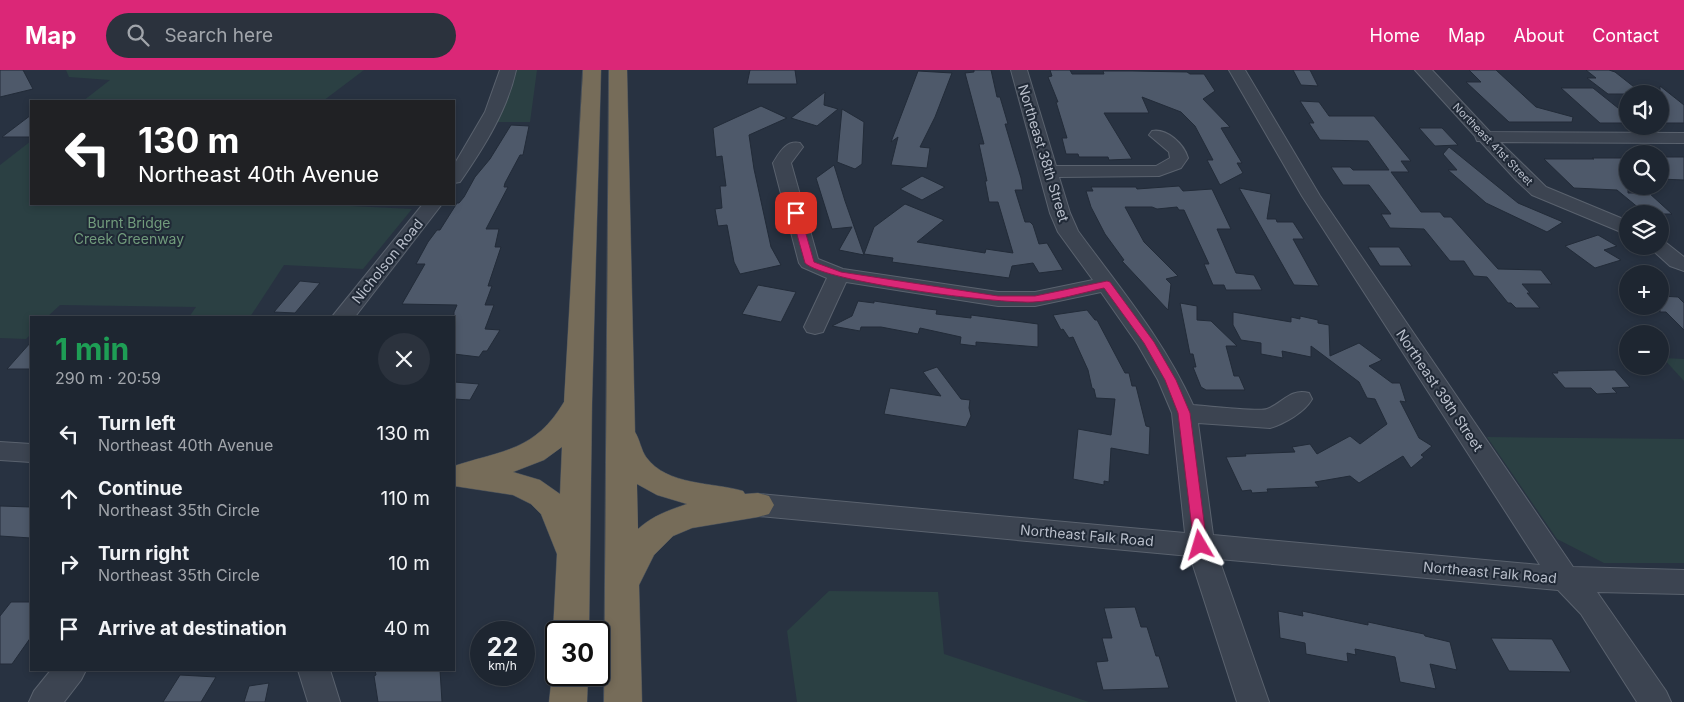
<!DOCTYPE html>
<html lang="en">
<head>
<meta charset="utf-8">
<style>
	:root { --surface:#1e2631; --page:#2b323d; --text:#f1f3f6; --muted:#a1a5ab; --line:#3c434d; --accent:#db2777 }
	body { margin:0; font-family:Inter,sans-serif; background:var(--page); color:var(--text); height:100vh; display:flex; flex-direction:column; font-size:19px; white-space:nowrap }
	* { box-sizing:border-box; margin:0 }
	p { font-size:16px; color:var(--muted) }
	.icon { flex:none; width:28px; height:28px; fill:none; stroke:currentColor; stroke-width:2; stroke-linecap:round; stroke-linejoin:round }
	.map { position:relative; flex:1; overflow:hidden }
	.sheet { position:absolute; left:30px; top:246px; width:425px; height:355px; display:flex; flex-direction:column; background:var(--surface); border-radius:0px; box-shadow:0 2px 8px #0003,0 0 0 1px var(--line) }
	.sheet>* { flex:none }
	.banner { position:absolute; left:30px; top:30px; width:425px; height:105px; border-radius:0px; box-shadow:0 2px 8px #0003,0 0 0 1px var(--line); background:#202124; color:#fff; overflow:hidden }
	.controls { position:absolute; left:1619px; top:15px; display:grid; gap:10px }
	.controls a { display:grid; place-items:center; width:50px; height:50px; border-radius:50%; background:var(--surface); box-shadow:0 2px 8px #0003,0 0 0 1px var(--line); font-size:25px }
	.speed { position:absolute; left:470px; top:551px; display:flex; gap:10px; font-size:25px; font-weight:700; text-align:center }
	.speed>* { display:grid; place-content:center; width:65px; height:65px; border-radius:50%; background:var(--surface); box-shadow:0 2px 8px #0003,0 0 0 1px var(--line); line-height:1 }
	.speed small { font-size:12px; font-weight:400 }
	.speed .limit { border:2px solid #111; border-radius:8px; background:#fff; color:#111 }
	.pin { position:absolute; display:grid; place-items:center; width:42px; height:42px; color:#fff; margin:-21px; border-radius:10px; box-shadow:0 2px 8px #0006 }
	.me { position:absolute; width:55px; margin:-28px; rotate:353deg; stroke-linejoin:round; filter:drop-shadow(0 0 4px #0008) }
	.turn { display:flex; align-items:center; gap:18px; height:105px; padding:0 25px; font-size:22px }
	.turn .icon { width:65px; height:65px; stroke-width:2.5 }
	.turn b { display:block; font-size:35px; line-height:42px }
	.round { display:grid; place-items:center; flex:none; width:52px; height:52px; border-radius:26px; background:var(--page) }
	.overview { display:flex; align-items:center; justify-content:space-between; height:85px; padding:0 25px }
	h1 { font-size:30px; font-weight:700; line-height:38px; color:#1e9e55 }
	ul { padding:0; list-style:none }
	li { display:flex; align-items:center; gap:15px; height:65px; padding:0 25px }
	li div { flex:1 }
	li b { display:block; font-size:19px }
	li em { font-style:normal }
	header { display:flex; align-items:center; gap:30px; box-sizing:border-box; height:70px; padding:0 25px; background:var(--accent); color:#fff }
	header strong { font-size:24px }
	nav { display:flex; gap:28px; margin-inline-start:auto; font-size:18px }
	.search { width:350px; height:45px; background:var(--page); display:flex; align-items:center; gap:12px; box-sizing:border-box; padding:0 18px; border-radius:28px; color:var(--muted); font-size:19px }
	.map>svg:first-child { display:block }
	.green { fill:#2b4043 }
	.building { fill:#4e596a; stroke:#222b38 }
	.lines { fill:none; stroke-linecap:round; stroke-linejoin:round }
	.minor-casing { stroke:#5a626e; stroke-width:2 }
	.highway-casing { stroke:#464f5b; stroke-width:1 }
	.minor { fill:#3c4451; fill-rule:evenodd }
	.highway { fill:#766c59; fill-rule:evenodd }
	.route { fill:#db2777; stroke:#8e194d }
	.labels { text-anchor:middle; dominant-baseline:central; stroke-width:4; stroke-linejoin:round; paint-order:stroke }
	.far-street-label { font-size:11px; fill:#b9bfcb; stroke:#202936 }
	.street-label { font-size:14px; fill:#b9bfcb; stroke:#202936 }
	.park-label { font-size:14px; fill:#719b7c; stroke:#202936 }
</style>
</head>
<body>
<header>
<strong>Map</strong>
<div class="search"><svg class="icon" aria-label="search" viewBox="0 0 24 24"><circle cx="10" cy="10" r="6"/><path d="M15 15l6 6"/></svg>Search here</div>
<nav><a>Home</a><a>Map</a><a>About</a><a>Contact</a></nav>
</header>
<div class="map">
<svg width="1684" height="632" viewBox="0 0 1684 632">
	<rect width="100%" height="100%" fill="#283241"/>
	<g class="green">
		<path d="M 66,0 L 364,0 L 323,31 L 83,31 L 110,10 L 69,7 Z"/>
		<path d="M 515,0 L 537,0 L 530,52 L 497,52 L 511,19 Z"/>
		<path d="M 31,71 L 31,134 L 331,134 L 331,135 L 412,139 L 363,199 L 284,195 L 250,247 L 189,247 L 196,237 L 60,235 L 47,247 L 31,248 L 31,264 L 26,269 L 0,268 L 0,95 Z"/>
		<path d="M 1663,288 L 1684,289 L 1684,311 Z"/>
		<path d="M 1487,367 L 1684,369 L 1684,493 L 1604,493 L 1557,469 Z"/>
		<path d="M 829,521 L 938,522 L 944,584 L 1089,632 L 797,632 L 787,561 Z"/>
	</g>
	<g class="building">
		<path d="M 0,0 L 23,0 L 33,19 L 0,27 Z"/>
		<path d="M 750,0 L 795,0 L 797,14 L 747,14 Z"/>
		<path d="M 974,0 L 991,0 L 997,27 L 1000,27 L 1008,54 L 1005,54 L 1021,108 L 1023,120 L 1015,120 L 1025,152 L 1030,152 L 1033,155 L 1039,174 L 1047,173 L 1063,200 L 1039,203 L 1033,193 L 1012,196 L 1009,208 L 892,192 L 893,188 L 864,184 L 874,157 L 905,134 L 944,150 L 917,172 L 985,183 L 986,179 L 1013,183 L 998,132 L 989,132 L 985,111 L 987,111 L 979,74 L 984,74 L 965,3 L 974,2 Z"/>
		<path d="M 1050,0 L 1070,0 L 1072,4 L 1104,4 L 1103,1 L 1133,1 L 1187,2 L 1190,4 L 1204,4 L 1215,21 L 1203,29 L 1230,57 L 1221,58 L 1242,93 L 1237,93 L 1243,103 L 1220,115 L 1207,90 L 1213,90 L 1195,56 L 1181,42 L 1142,27 L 1149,43 L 1104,43 L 1132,89 L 1109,90 L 1108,87 L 1079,87 L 1078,84 L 1066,84 L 1062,68 L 1067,68 L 1056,32 L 1058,32 L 1048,7 L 1052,6 Z"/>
		<path d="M 1293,0 L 1310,0 L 1318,16 L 1301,15 Z"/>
		<path d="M 1469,0 L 1496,0 L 1536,37 L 1573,47 L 1572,52 L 1509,52 L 1466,12 L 1481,12 Z"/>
		<path d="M 1586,0 L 1609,0 L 1615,2 L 1643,24 L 1608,24 L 1587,8 L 1596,8 Z"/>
		<path d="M 918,1 L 952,3 L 935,47 L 920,77 L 930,78 L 927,98 L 891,95 L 898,67 L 891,72 Z"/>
		<path d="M 1660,16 L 1684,35 L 1684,53 L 1660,53 Z"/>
		<path d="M 1561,18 L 1593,18 L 1628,46 L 1628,53 L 1600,53 Z"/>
		<path d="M 825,22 L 824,35 L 838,39 L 817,56 L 791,48 Z"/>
		<path d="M 1300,31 L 1319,32 L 1329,46 L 1374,46 L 1411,91 L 1401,91 L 1409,102 L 1391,102 L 1421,142 L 1440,142 L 1444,147 L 1451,147 L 1498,199 L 1541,200 L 1552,214 L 1522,214 L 1530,223 L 1527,223 L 1540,238 L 1516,238 L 1511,233 L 1508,233 L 1487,207 L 1474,206 L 1464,191 L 1450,191 L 1424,159 L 1390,158 L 1381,144 L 1391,144 L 1369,115 L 1343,115 L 1331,97 L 1350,97 L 1353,100 L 1389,100 L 1368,71 L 1320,70 L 1309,53 L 1314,53 Z"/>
		<path d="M 761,36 L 787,48 L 749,65 L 754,99 L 771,177 L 781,195 L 740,204 L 734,192 L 727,155 L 718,156 L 715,139 L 722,138 L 720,116 L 726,116 L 722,86 L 716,87 L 713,58 Z"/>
		<path d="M 842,39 L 864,52 L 862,94 L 855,99 L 837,92 Z"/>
		<path d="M 31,45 L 31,67 L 2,67 Z"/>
		<path d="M 511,55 L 529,56 L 523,85 L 520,85 L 505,113 L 504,117 L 508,117 L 486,159 L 499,159 L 495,177 L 501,177 L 488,216 L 492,216 L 485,235 L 494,235 L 485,259 L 500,260 L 487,281 L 483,281 L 479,287 L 454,284 L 454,242 L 457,235 L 402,234 L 425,194 L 416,194 L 428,172 L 437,160 L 440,160 L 457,133 L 459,133 L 464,127 L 475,107 L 490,89 Z"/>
		<path d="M 1419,58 L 1442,58 L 1458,75 L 1435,76 Z"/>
		<path d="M 1449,77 L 1518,133 L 1563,152 L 1547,162 L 1486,133 L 1448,100 L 1457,100 L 1443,84 Z"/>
		<path d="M 1660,87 L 1684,87 L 1684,110 L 1660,109 Z"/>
		<path d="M 1592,88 L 1628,88 L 1628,123 L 1649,123 L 1672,144 L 1646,144 L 1617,120 L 1574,118 L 1544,89 L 1594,89 Z"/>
		<path d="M 834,95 L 845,131 L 864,185 L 839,180 L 852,157 L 832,159 L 816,108 Z"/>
		<path d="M 922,106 L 945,117 L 922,130 L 900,119 Z"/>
		<path d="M 1179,116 L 1183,121 L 1212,119 L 1231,159 L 1217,159 L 1236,203 L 1254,205 L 1262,220 L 1226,220 L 1224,215 L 1213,215 L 1204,194 L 1209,194 L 1184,140 L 1179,140 L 1177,137 L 1157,139 L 1152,137 L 1125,137 L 1144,172 L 1178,206 L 1166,209 L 1171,214 L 1168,240 L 1122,191 L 1124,190 L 1105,164 L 1091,137 L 1086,121 L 1093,121 L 1091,117 L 1136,117 L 1137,119 Z"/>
		<path d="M 1239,118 L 1271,124 L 1267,149 L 1276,149 L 1277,152 L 1293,152 L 1304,169 L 1293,169 L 1319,216 L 1294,215 Z"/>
		<path d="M 1598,165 L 1617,176 L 1604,180 L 1621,190 L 1595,198 L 1565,176 Z"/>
		<path d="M 1368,177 L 1399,177 L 1412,196 L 1380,196 Z"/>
		<path d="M 300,211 L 320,213 L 295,243 L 274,242 Z"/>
		<path d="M 758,215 L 796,222 L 781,252 L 742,244 Z"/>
		<path d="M 1660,226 L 1678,227 L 1684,233 L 1684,260 L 1666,242 L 1660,242 Z"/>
		<path d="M 858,231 L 874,233 L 874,231 L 928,239 L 937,240 L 936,244 L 971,248 L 971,245 L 1038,254 L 1038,277 L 976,272 L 976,276 L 960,274 L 961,267 L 920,258 L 918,264 L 881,257 L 861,257 L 860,261 L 832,256 L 852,246 Z"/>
		<path d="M 1180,233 L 1197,236 L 1197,250 L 1211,251 L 1237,276 L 1226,276 L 1234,306 L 1239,306 L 1245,320 L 1206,320 L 1201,317 L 1193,297 L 1196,297 L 1193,284 L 1190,284 Z"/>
		<path d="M 1087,240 L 1095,250 L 1097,250 L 1125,303 L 1129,303 L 1132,316 L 1136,316 L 1146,356 L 1150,357 L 1149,385 L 1111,378 L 1109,412 L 1104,411 L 1104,415 L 1073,409 L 1078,359 L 1111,365 L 1115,329 L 1096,328 L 1094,319 L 1092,318 L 1088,300 L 1073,267 L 1069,268 L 1063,259 L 1061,260 L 1053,245 Z"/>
		<path d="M 1233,242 L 1291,252 L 1291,247 L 1300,249 L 1300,246 L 1318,250 L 1318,253 L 1329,255 L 1330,286 L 1359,273 L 1382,290 L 1369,296 L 1392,313 L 1400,313 L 1406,332 L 1400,331 L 1419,368 L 1432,376 L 1421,385 L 1424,387 L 1411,398 L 1403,386 L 1359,413 L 1350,406 L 1315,412 L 1319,417 L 1267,419 L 1268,422 L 1252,423 L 1251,420 L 1242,421 L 1226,387 L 1246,386 L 1245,384 L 1295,382 L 1292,377 L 1310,374 L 1317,384 L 1350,366 L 1360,374 L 1387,354 L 1375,329 L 1367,328 L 1359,312 L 1311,276 L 1311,287 L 1282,281 L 1283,288 L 1261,284 L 1261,273 L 1241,270 L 1233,255 Z"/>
		<path d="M 31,272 L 31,299 L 7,299 Z"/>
		<path d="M 937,297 L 961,329 L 970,330 L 969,338 L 971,346 L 966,357 L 884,344 L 890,318 L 941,326 L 923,302 Z"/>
		<path d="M 1615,300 L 1630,317 L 1612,318 L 1617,323 L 1597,324 L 1591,318 L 1565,318 L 1552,303 L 1558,303 L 1557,301 Z"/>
		<path d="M 454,312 L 479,314 L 470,330 L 454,329 Z"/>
		<path d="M 0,436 L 31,437 L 31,468 L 0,466 Z"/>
		<path d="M 11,532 L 31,532 L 31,567 L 12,594 L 0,594 L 0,546 Z"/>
		<path d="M 1135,537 L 1141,557 L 1147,557 L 1156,586 L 1159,586 L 1169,618 L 1103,620 L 1096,592 L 1108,591 L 1102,568 L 1112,568 L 1104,538 Z"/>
		<path d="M 1278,541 L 1303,546 L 1302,541 L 1368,555 L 1368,552 L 1424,564 L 1425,566 L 1450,572 L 1457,600 L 1430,594 L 1436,619 L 1400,612 L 1395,587 L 1355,579 L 1356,585 L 1347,583 L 1348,592 L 1306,584 L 1305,573 L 1280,568 Z"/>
		<path d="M 1491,568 L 1552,569 L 1571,602 L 1509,601 Z"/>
		<path d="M 375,600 L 440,600 L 442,632 L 378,632 L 374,606 L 376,605 Z"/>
		<path d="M 180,605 L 216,607 L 201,632 L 163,632 Z"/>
		<path d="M 269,613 L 265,632 L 244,632 L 249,616 Z"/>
	</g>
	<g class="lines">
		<g class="minor-casing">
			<g id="minor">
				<path d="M 500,0 L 516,0 C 507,41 484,77 460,112 L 454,113 L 454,95 L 485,42 Z"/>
				<path d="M 1011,0 L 1027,0 L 1056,96 L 1156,96 L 1170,88 L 1169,82 L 1149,65 L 1152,61 C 1167,58 1184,74 1188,88 L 1181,98 L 1159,106 L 1059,107 L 1070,143 L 1078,161 C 1119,217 1164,270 1193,335 C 1205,336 1260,342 1267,339 C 1283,333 1290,318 1309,323 L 1312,329 C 1305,342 1284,354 1270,358 L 1198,353 L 1213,465 L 1540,495 L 1302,126 L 1229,0 L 1245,0 L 1320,126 L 1573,497 L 1684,500 L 1684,524 L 1597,522 L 1666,621 L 1671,632 L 1637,632 L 1581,544 L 1558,520 L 1219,489 L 1269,632 L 1237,632 L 1190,486 L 758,446 L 748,442 L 745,435 L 748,428 L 758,424 L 1185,463 L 1172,343 L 1158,310 L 1138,275 L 1101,222 L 1035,236 L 998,236 L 846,212 L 823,262 L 815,264 L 807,262 L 804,257 L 827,208 L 802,197 L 799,193 L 773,93 C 780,82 786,70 800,73 L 803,77 L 791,93 L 818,189 L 843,199 L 998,222 L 1035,222 L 1093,210 L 1058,162 L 1050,143 Z"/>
				<path d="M 1415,0 L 1432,0 L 1490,62 L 1684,63 L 1684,73 L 1500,72 L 1546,117 L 1628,151 L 1628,164 L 1621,162 L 1532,125 L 1516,110 L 1480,71 L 1477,71 L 1475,66 Z"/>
				<path d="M 423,134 L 442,134 L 354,248 L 331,248 Z"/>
				<path d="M 1660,170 L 1665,172 L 1684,187 L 1684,201 L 1670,196 L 1648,176 L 1660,176 Z"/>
				<path d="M 0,372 L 31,374 L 31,392 L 0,390 Z"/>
				<path d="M 51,600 L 86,600 L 81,610 L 64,632 L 29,632 L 34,621 Z"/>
				<path d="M 298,600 L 330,600 L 340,632 L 308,632 Z"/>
			</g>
		</g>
		<g class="highway-casing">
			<g id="highway">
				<path d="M 583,0 L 601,0 L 592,333 L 589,562 L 556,562 L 556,568 L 553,562 L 557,484 L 541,444 L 531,434 L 513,425 L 454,416 L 454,396 C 503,380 535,381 564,332 ZM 562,377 L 560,424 L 540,410 L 513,402 L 544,390 Z"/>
				<path d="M 609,0 L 627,0 L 635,362 C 640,370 641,380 646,387 C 667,416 713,412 743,421 L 745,424 L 758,423 L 769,426 L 774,435 L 769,444 L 758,447 L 692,458 L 673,466 L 654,485 L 639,515 L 642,632 L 604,632 ZM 637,414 L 657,425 L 687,434 C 669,440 652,446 638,459 Z"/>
				<path d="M 556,595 L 556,605 L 588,605 L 587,632 L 549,632 L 552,605 Z"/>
			</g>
		</g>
		<use href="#minor" class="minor"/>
		<use href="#highway" class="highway"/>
	</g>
	<path class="route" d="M 796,140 L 800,143 L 814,192 L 841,202 L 998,226 L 1035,226 L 1107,211 L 1110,212 L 1154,272 L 1176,310 L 1190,343 L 1207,475 L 1205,479 L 1200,480 L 1196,479 L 1194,475 L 1178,343 L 1165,310 L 1144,273 L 1104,218 C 1081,223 1056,231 1033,232 C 1000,234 824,212 805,193 L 791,143 Z"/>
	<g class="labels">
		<g class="far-street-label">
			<text transform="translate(1493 74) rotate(46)">Northeast 41st Street</text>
		</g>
		<g class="street-label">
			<text transform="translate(1044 83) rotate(73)">Northeast 38th Street</text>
			<text transform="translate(387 191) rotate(-51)">Nicholson Road</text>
			<text transform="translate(1440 320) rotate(56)">Northeast 39th Street</text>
			<text transform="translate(1087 465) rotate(5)">Northeast Falk Road</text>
			<text transform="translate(1490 502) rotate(5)">Northeast Falk Road</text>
		</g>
		<g class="park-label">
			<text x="129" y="152">Burnt Bridge<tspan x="129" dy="16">Creek Greenway</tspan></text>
		</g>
	</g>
</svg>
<div class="controls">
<a><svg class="icon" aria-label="sound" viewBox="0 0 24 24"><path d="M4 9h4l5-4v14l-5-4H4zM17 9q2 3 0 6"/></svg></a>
<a><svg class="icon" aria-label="search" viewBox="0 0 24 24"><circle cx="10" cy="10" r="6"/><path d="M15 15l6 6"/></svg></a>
<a><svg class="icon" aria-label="layers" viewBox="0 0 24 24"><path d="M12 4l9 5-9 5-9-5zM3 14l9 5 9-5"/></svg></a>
<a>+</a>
<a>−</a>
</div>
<div class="speed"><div>22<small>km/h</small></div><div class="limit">30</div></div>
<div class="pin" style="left:796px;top:143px;background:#d93025"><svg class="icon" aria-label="arrive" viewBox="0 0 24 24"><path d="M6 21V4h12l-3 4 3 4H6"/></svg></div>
<svg class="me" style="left:1200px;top:475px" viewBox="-20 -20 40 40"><path d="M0-17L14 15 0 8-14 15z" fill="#db2777" stroke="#fff" stroke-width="4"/></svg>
<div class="banner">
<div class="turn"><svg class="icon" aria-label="left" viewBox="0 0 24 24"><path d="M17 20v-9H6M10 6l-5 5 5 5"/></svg><div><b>130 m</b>Northeast 40th Avenue</div></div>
</div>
<section class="sheet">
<div class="overview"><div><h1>1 min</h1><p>290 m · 20:59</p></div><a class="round"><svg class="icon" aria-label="close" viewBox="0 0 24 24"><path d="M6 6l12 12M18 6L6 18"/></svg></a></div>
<ul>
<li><svg class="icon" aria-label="left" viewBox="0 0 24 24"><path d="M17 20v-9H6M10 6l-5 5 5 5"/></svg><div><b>Turn left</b><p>Northeast 40th Avenue</p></div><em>130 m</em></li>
<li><svg class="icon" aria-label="ahead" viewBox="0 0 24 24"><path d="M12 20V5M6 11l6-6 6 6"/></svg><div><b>Continue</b><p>Northeast 35th Circle</p></div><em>110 m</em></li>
<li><svg class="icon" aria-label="right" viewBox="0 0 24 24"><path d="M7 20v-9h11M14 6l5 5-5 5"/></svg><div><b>Turn right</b><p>Northeast 35th Circle</p></div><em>10 m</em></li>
<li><svg class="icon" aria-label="arrive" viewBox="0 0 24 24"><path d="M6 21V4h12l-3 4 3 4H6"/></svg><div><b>Arrive at destination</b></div><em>40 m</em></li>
</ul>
</section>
</div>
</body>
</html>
